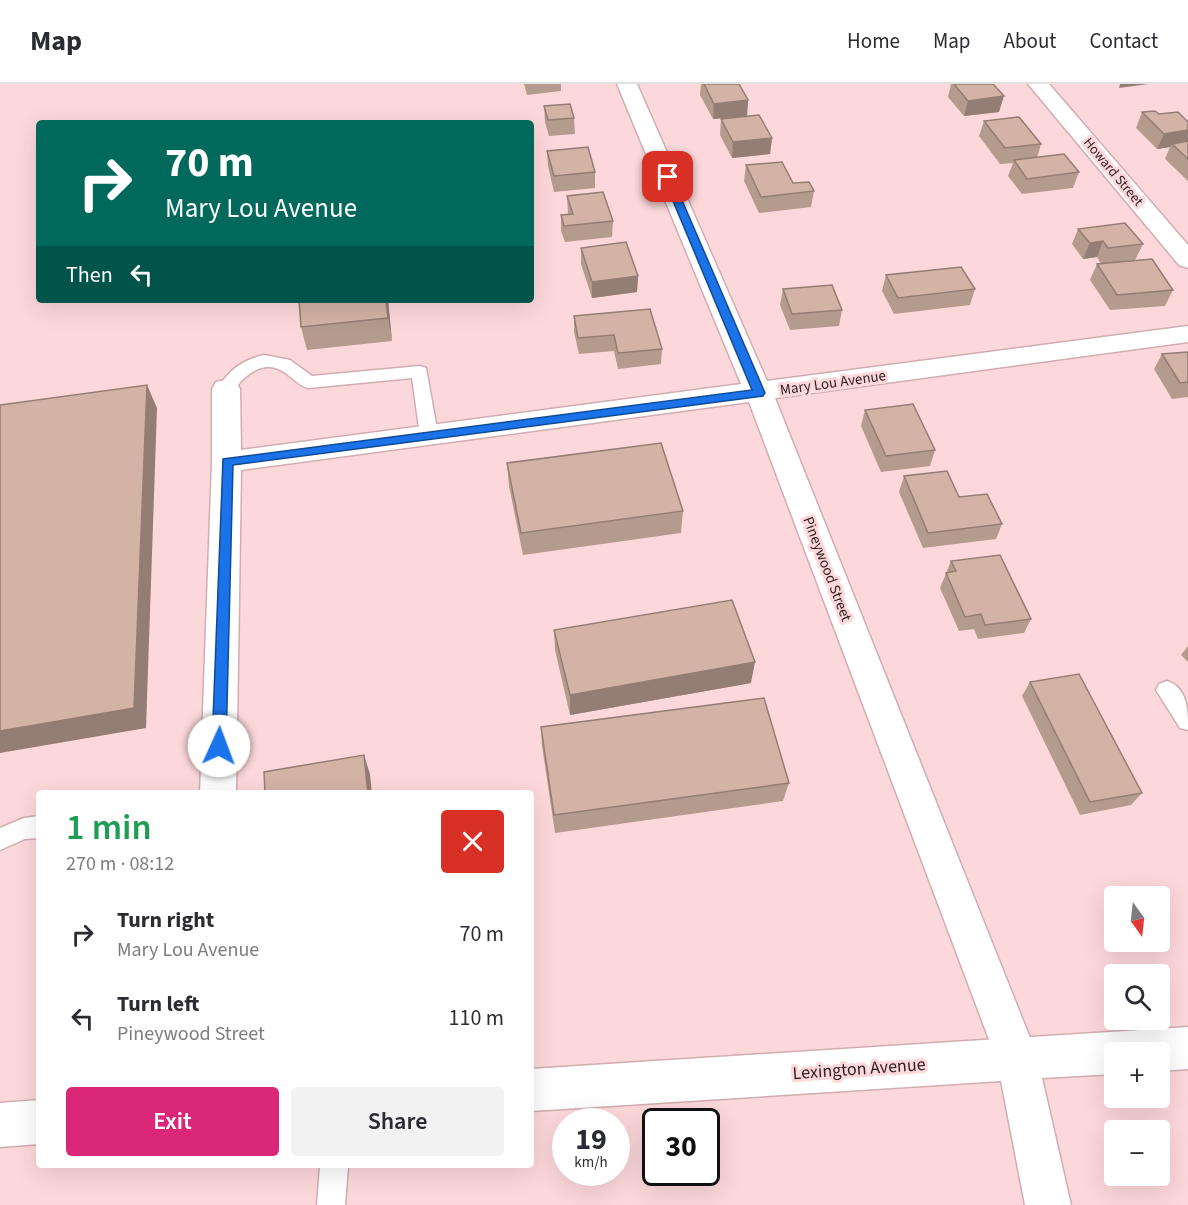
<!DOCTYPE html>
<html lang="en">
<head>
<meta charset="utf-8">
<style>
	:root { --surface:#fff; --page:#f2f2f3; --text:#2b2b33; --muted:#7c7c81; --line:#e1e1e2; --accent:#db2777 }
	body { margin:0; font-family:"Source Sans 3",sans-serif; background:var(--page); color:var(--text); height:100vh; display:flex; flex-direction:column; font-size:22px; white-space:nowrap }
	* { box-sizing:border-box; margin:0 }
	p { font-size:20px; color:var(--muted) }
	.icon { flex:none; width:33px; height:33px; fill:none; stroke:currentColor; stroke-width:2; stroke-linecap:round; stroke-linejoin:round }
	.map { position:relative; flex:1; overflow:hidden }
	.sheet { position:absolute; left:36px; top:706px; width:498px; height:378px; display:flex; flex-direction:column; background:var(--surface); border-radius:6px; box-shadow:0 6px 24px #0002 }
	.sheet>* { flex:none }
	.banner { position:absolute; left:36px; top:36px; width:498px; height:183px; border-radius:6px; box-shadow:0 6px 24px #0002; background:#00695c; color:#fff; overflow:hidden }
	.needle { width:39px; rotate:165deg }
	.controls { position:absolute; left:1104px; top:802px; display:grid; gap:12px }
	.controls a { display:grid; place-items:center; width:66px; height:66px; border-radius:6px; background:var(--surface); box-shadow:0 6px 24px #0002; font-size:30px }
	.speed { position:absolute; left:552px; top:1024px; display:flex; gap:12px; font-size:30px; font-weight:700; text-align:center }
	.speed>* { display:grid; place-content:center; width:78px; height:78px; border-radius:50%; background:var(--surface); box-shadow:0 6px 24px #0002; line-height:1 }
	.speed small { font-size:15px; font-weight:400 }
	.speed .limit { border:3px solid #111; border-radius:9px; background:#fff; color:#111 }
	.pin { position:absolute; display:grid; place-items:center; width:51px; height:51px; color:#fff; margin:-26px; border-radius:12px; box-shadow:0 3px 9px #0006 }
	.me { position:absolute; width:66px; margin:-33px; rotate:2deg; stroke-linejoin:round; filter:drop-shadow(0 0 4px #0008) }
	.turn { display:flex; align-items:center; gap:21px; height:126px; padding:0 30px; font-size:27px }
	.turn .icon { width:78px; height:78px; stroke-width:2.5 }
	.turn b { display:block; font-size:42px; line-height:51px }
	.then { display:flex; align-items:center; height:57px; padding:0 30px; background:#0003; gap:12px; font-size:22px }
	.round { display:grid; place-items:center; flex:none; width:63px; height:63px; border-radius:6px; background:var(--page) }
	.head { display:flex; align-items:center; justify-content:space-between; height:102px; padding:0 30px }
	h1 { font-size:36px; font-weight:600; line-height:45px; color:#1e9e55 }
	.button { display:flex; gap:12px; margin-top:auto; padding:12px 30px }
	.button a { flex:1; height:69px; border-radius:6px; background:var(--accent); color:#fff; font-size:24px; font-weight:600; line-height:69px; text-align:center }
	.button a+a { background:var(--page); color:var(--text) }
	ul { padding:0; list-style:none }
	li { display:flex; align-items:center; gap:18px; height:84px; padding:0 30px }
	li div { flex:1 }
	li b { display:block; font-size:22px }
	li em { font-style:normal }
	header { display:flex; align-items:center; gap:36px; box-sizing:border-box; height:84px; padding:0 30px; background:var(--surface); border-bottom:2px solid var(--line) }
	header strong { font-size:28px }
	nav { display:flex; gap:33px; margin-inline-start:auto; font-size:21px }
	.map>svg:first-child { display:block }
	.lines { fill:none; stroke-linecap:round; stroke-linejoin:round }
	.lane-casing { stroke:#d0adb0; stroke-width:3 }
	.street-casing { stroke:#d0adb0; stroke-width:3 }
	.secondary-casing { stroke:#d0adb0; stroke-width:3 }
	.lane { fill:#fff; fill-rule:evenodd }
	.street { fill:#fff; fill-rule:evenodd }
	.secondary { fill:#fff; fill-rule:evenodd }
	.wall { fill:#b59a8e }
	.shaded-wall { fill:#947d74 }
	.building { fill:#d3b3a5; stroke:#947d74; stroke-width:1.5 }
	.route { fill:#1a73e8; stroke:#114b97; stroke-width:1.5 }
	.labels { text-anchor:middle; dominant-baseline:central; stroke-width:6; stroke-linejoin:round; paint-order:stroke }
	.far-street-label { font-size:14px; fill:#2c1e20; stroke:#fdd8db }
	.street-label { font-size:15px; fill:#2c1e20; stroke:#fdd8db }
	.near-street-label { font-size:18px; fill:#2c1e20; stroke:#fdd8db }
</style>
</head>
<body>
<header>
<strong>Map</strong>
<nav><a>Home</a><a>Map</a><a>About</a><a>Contact</a></nav>
</header>
<div class="map">
<svg width="1188" height="1121" viewBox="0 0 1188 1121">
	<rect width="100%" height="100%" fill="#fdd8db"/>
	<g class="lines">
		<g class="lane-casing">
			<g id="lane">
				<path d="M 264,271 L 290,276 L 312,292 L 420,282 L 426,284 L 438,351 L 435,355 L 429,357 L 423,355 L 420,351 L 412,294 L 308,304 C 298,301 292,293 284,288 C 263,274 243,292 232,309 L 220,309 L 217,305 C 229,286 242,276 264,271 Z"/>
				<path d="M 1167,597 C 1188,604 1188,627 1188,646 L 1180,644 L 1156,606 L 1159,600 Z"/>
				<path d="M 39,732 L 39,754 L 25,755 L 0,766 L 0,744 L 24,734 Z"/>
				<path d="M 320,1082 L 348,1082 L 345,1121 L 317,1121 Z"/>
			</g>
		</g>
		<g class="street-casing">
			<g id="street">
				<path d="M 617,0 L 637,0 L 767,297 L 1188,242 L 1188,258 L 775,314 L 1038,974 L 1032,989 L 1017,995 L 1002,989 L 996,974 L 749,318 L 241,386 L 236,710 L 200,710 L 212,378 L 212,305 L 216,298 L 226,296 L 236,298 L 240,305 L 241,366 L 741,300 Z"/>
				<path d="M 1028,0 L 1049,0 L 1188,161 L 1188,184 L 1179,181 Z"/>
			</g>
		</g>
		<g class="secondary-casing">
			<g id="secondary">
				<path d="M 1188,943 L 1188,985 L 1160,987 L 1160,969 L 1114,969 L 1114,990 L 1042,994 L 1071,1121 L 1025,1121 L 1001,997 L 531,1027 L 531,985 Z"/>
				<path d="M 39,1016 L 39,1060 L 0,1063 L 0,1019 Z"/>
			</g>
		</g>
		<use href="#lane" class="lane"/>
		<use href="#street" class="street"/>
		<use href="#secondary" class="secondary"/>
	</g>
	<g class="wall">
		<path d="M 524,0 L 561,0 L 561,7 L 527,11 Z"/>
		<path d="M 701,0 L 739,0 L 748,16 L 747,32 L 713,35 L 700,11 Z"/>
		<path d="M 951,0 L 993,0 L 999,28 L 964,32 L 948,13 Z"/>
		<path d="M 544,22 L 574,34 L 575,50 L 549,52 L 545,38 Z"/>
		<path d="M 1142,28 L 1159,30 L 1188,38 L 1188,97 L 1165,75 L 1170,63 L 1157,65 L 1136,44 Z"/>
		<path d="M 721,35 L 772,54 L 770,70 L 732,74 L 720,51 Z"/>
		<path d="M 984,37 L 1041,60 L 1037,74 L 1079,88 L 1073,104 L 1022,110 L 1008,92 L 1013,79 L 1000,80 L 979,52 Z"/>
		<path d="M 547,67 L 595,88 L 595,104 L 554,108 L 548,82 Z"/>
		<path d="M 746,81 L 814,107 L 811,123 L 759,129 L 744,97 Z"/>
		<path d="M 567,112 L 613,137 L 612,153 L 565,158 L 561,147 L 561,131 L 568,130 Z"/>
		<path d="M 1078,145 L 1143,160 L 1135,176 L 1110,179 L 1173,206 L 1165,222 L 1110,226 L 1090,196 L 1097,180 L 1101,180 L 1097,173 L 1083,175 L 1072,160 Z"/>
		<path d="M 581,164 L 638,192 L 637,208 L 592,214 L 581,180 Z"/>
		<path d="M 886,191 L 975,205 L 970,221 L 894,230 L 882,207 Z"/>
		<path d="M 783,205 L 842,226 L 839,242 L 790,246 L 780,221 Z"/>
		<path d="M 388,216 L 392,257 L 307,266 L 301,243 Z"/>
		<path d="M 574,232 L 662,265 L 661,280 L 618,285 L 614,267 L 579,270 L 574,248 Z"/>
		<path d="M 1188,268 L 1188,313 L 1172,315 L 1154,285 L 1162,270 Z"/>
		<path d="M 865,326 L 935,366 L 930,382 L 881,388 L 861,342 Z"/>
		<path d="M 507,379 L 683,427 L 681,449 L 523,471 L 509,402 Z"/>
		<path d="M 904,392 L 959,413 L 1002,440 L 996,455 L 923,464 L 899,408 Z"/>
		<path d="M 951,477 L 1031,535 L 1024,549 L 978,555 L 974,545 L 959,547 L 940,504 Z"/>
		<path d="M 554,546 L 751,599 L 570,631 L 555,566 Z"/>
		<path d="M 1188,562 L 1188,578 L 1181,571 Z"/>
		<path d="M 1030,598 L 1142,709 L 1131,721 L 1080,731 L 1022,612 Z"/>
		<path d="M 541,643 L 789,699 L 783,717 L 555,749 L 542,662 Z"/>
	</g>
	<g class="shaded-wall">
		<path d="M 1120,0 L 1148,0 L 1119,4 Z"/>
		<path d="M 1004,12 L 999,28 L 964,32 L 968,17 Z"/>
		<path d="M 748,16 L 747,32 L 713,35 L 714,20 Z"/>
		<path d="M 1188,46 L 1188,61 L 1172,60 L 1170,63 L 1157,65 L 1164,50 Z"/>
		<path d="M 772,54 L 770,70 L 732,74 L 733,58 Z"/>
		<path d="M 1103,157 L 1097,173 L 1083,175 L 1090,159 Z"/>
		<path d="M 638,192 L 637,208 L 592,214 L 592,198 Z"/>
		<path d="M 386,216 L 388,216 L 392,257 L 388,234 Z"/>
		<path d="M 147,301 L 157,324 L 146,644 L 0,669 L 0,647 Z"/>
		<path d="M 755,578 L 751,599 L 570,631 L 570,611 Z"/>
		<path d="M 364,671 L 370,690 L 372,710 L 368,710 Z"/>
	</g>
	<g class="building">
		<path d="M 704,0 L 739,0 L 748,16 L 714,20 Z"/>
		<path d="M 954,0 L 993,0 L 1004,12 L 968,17 Z"/>
		<path d="M 570,20 L 574,34 L 548,36 L 544,22 Z"/>
		<path d="M 1155,27 L 1159,30 L 1178,28 L 1188,38 L 1188,46 L 1164,50 L 1142,28 Z"/>
		<path d="M 759,31 L 772,54 L 733,58 L 721,35 Z"/>
		<path d="M 1019,33 L 1041,60 L 1005,64 L 984,37 Z"/>
		<path d="M 1188,57 L 1188,75 L 1172,60 Z"/>
		<path d="M 588,63 L 595,88 L 554,92 L 547,67 Z"/>
		<path d="M 1064,70 L 1079,88 L 1027,95 L 1014,76 Z"/>
		<path d="M 782,78 L 793,99 L 809,98 L 814,107 L 761,113 L 746,81 Z"/>
		<path d="M 603,108 L 613,137 L 564,142 L 561,131 L 573,130 L 567,112 Z"/>
		<path d="M 1125,139 L 1143,160 L 1108,164 L 1103,157 L 1090,159 L 1078,145 Z"/>
		<path d="M 626,158 L 638,192 L 592,198 L 581,164 Z"/>
		<path d="M 1152,175 L 1173,206 L 1117,211 L 1097,180 Z"/>
		<path d="M 961,183 L 975,205 L 898,214 L 886,191 Z"/>
		<path d="M 832,201 L 842,226 L 792,230 L 783,205 Z"/>
		<path d="M 299,216 L 386,216 L 388,234 L 301,243 Z"/>
		<path d="M 650,225 L 662,265 L 618,269 L 614,251 L 578,254 L 574,232 Z"/>
		<path d="M 1188,268 L 1188,298 L 1180,299 L 1162,270 Z"/>
		<path d="M 147,301 L 134,624 L 0,647 L 0,321 Z"/>
		<path d="M 913,320 L 935,366 L 886,372 L 865,326 Z"/>
		<path d="M 661,359 L 683,427 L 521,449 L 507,379 Z"/>
		<path d="M 947,387 L 959,413 L 987,410 L 1002,440 L 928,449 L 904,392 Z"/>
		<path d="M 1000,471 L 1031,535 L 985,541 L 981,530 L 965,533 L 946,489 L 956,487 L 951,477 Z"/>
		<path d="M 732,516 L 755,578 L 570,611 L 554,546 Z"/>
		<path d="M 1079,590 L 1142,709 L 1090,718 L 1030,598 Z"/>
		<path d="M 764,614 L 789,699 L 554,731 L 541,643 Z"/>
		<path d="M 364,671 L 368,710 L 265,710 L 264,688 Z"/>
	</g>
	<path class="route" d="M 668,90 L 672,93 L 765,309 L 763,312 L 233,381 L 226,662 L 224,667 L 219,668 L 214,667 L 212,662 L 223,375 L 752,306 L 663,93 Z"/>
	<g class="labels">
		<g class="far-street-label">
			<text transform="translate(1113 88) rotate(50)">Howard Street</text>
		</g>
		<g class="street-label">
			<text transform="translate(833 299) rotate(-8)">Mary Lou Avenue</text>
			<text transform="translate(827 485) rotate(69)">Pineywood Street</text>
		</g>
		<g class="near-street-label">
			<text transform="translate(859 985) rotate(-4)">Lexington Avenue</text>
		</g>
	</g>
</svg>
<div class="controls">
<a><svg class="needle" viewBox="-14 -14 28 28"><path d="M0-13l5 13h-10z" fill="#e53935"/><path d="M0 13l5-13h-10z" fill="#7c7c81"/></svg></a>
<a><svg class="icon" aria-label="search" viewBox="0 0 24 24"><circle cx="10" cy="10" r="6"/><path d="M15 15l6 6"/></svg></a>
<a>+</a>
<a>−</a>
</div>
<div class="speed"><div>19<small>km/h</small></div><div class="limit">30</div></div>
<div class="pin" style="left:668px;top:93px;background:#d93025"><svg class="icon" aria-label="arrive" viewBox="0 0 24 24"><path d="M6 21V4h12l-3 4 3 4H6"/></svg></div>
<svg class="me" style="left:219px;top:662px" viewBox="-20 -20 40 40"><circle r="19" fill="#fff"/><path d="M0-13L10 11 0 6-10 11z" fill="#1a73e8"/></svg>
<div class="banner">
<div class="turn"><svg class="icon" aria-label="right" viewBox="0 0 24 24"><path d="M7 20v-9h11M14 6l5 5-5 5"/></svg><div><b>70 m</b>Mary Lou Avenue</div></div>
<div class="then">Then<svg class="icon" aria-label="left" viewBox="0 0 24 24"><path d="M17 20v-9H6M10 6l-5 5 5 5"/></svg></div>
</div>
<section class="sheet">
<div class="head"><div><h1>1 min</h1><p>270 m · 08:12</p></div><a class="round" style="background:#d93025;color:#fff"><svg class="icon" aria-label="close" viewBox="0 0 24 24"><path d="M6 6l12 12M18 6L6 18"/></svg></a></div>
<ul>
<li><svg class="icon" aria-label="right" viewBox="0 0 24 24"><path d="M7 20v-9h11M14 6l5 5-5 5"/></svg><div><b>Turn right</b><p>Mary Lou Avenue</p></div><em>70 m</em></li>
<li><svg class="icon" aria-label="left" viewBox="0 0 24 24"><path d="M17 20v-9H6M10 6l-5 5 5 5"/></svg><div><b>Turn left</b><p>Pineywood Street</p></div><em>110 m</em></li>
</ul>
<div class="button"><a>Exit</a><a>Share</a></div>
</section>
</div>
</body>
</html>
